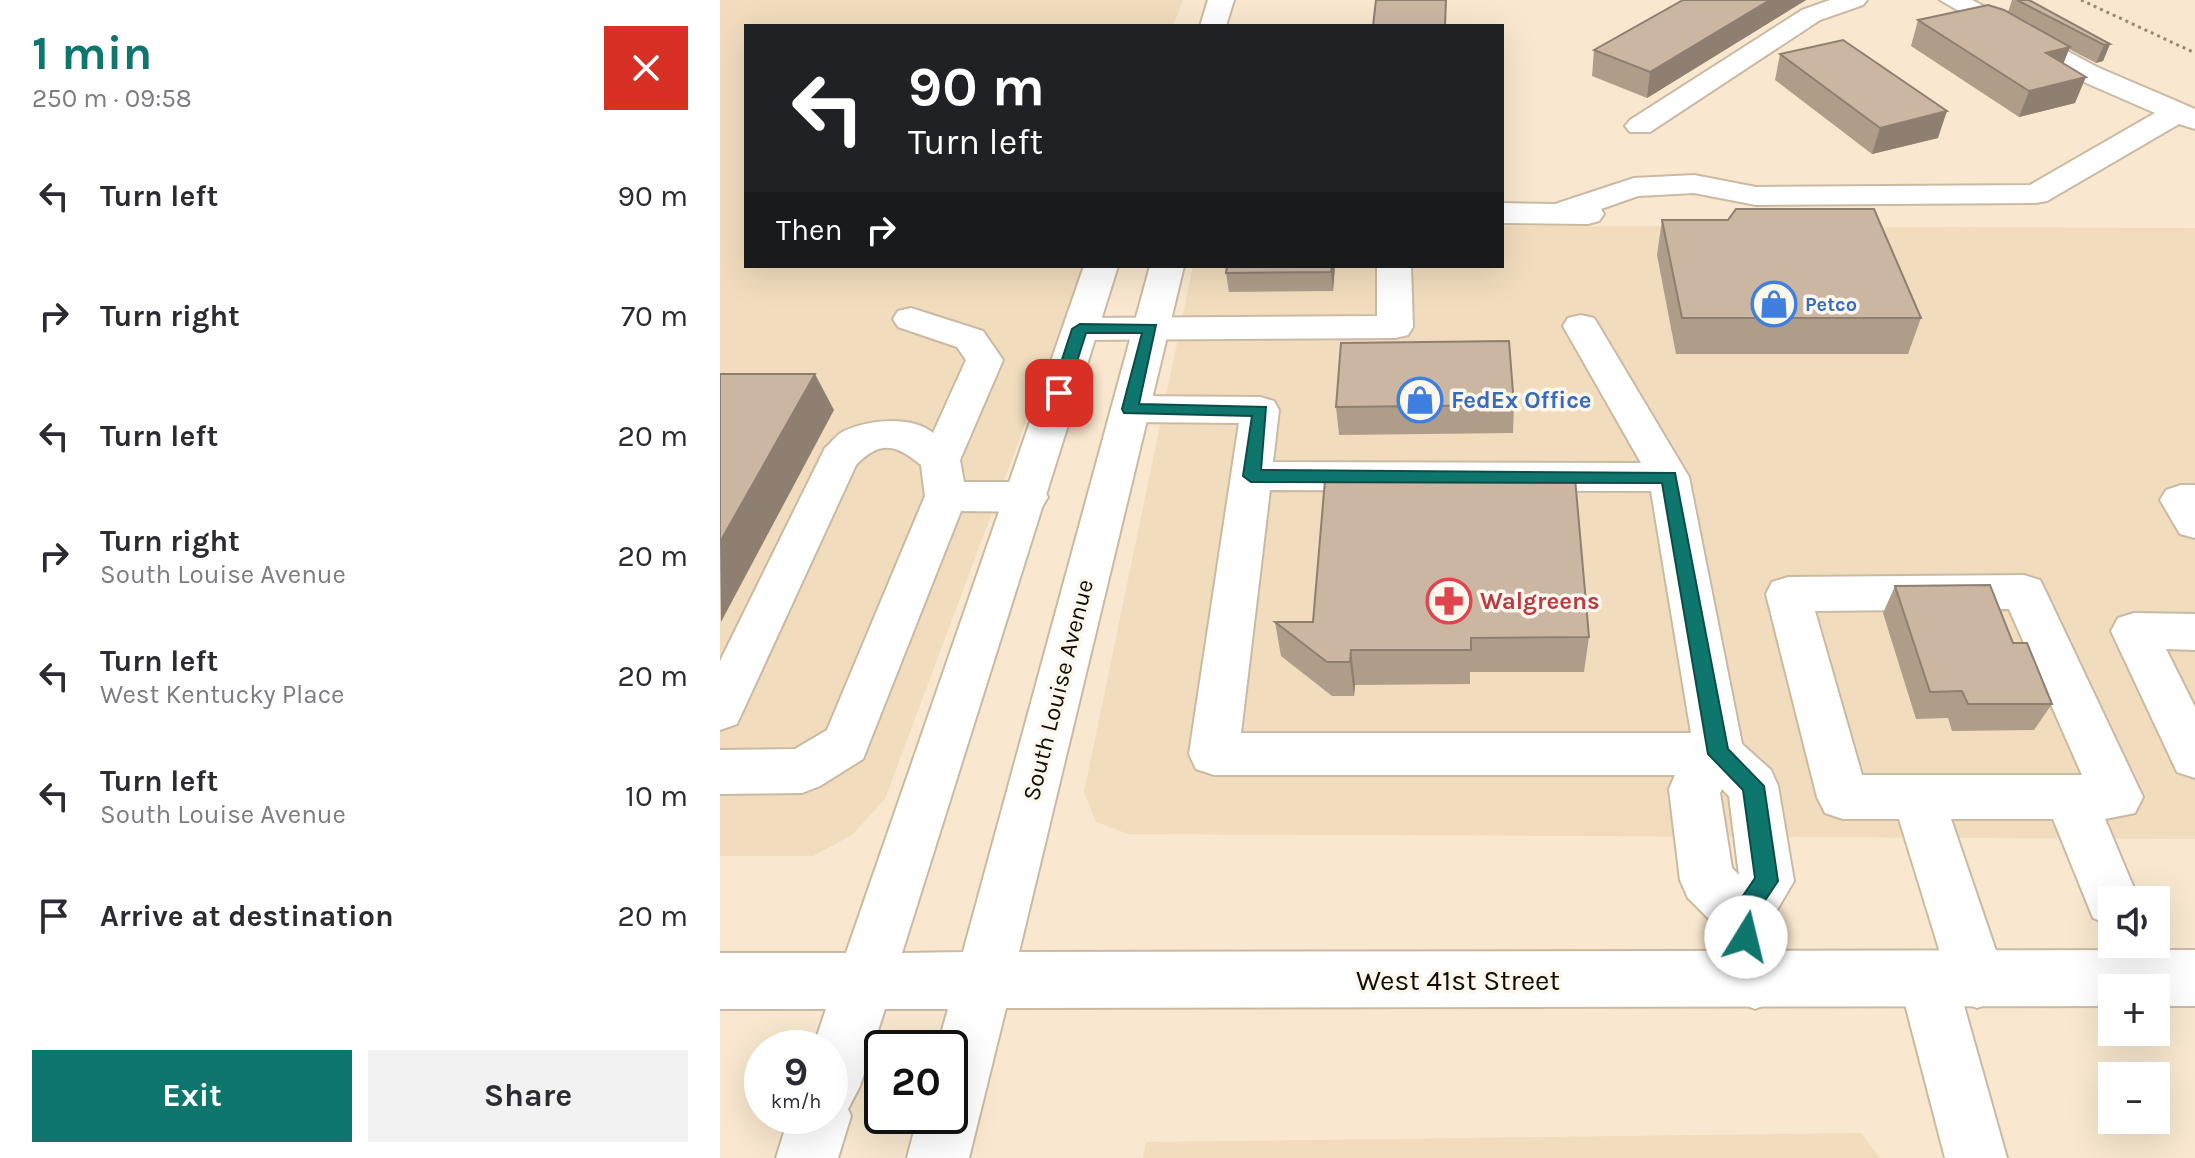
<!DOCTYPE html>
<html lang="en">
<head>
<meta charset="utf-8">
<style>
	:root { --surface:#fff; --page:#f2f2f3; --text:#2b2b33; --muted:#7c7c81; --accent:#0f766e }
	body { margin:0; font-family:Karla,sans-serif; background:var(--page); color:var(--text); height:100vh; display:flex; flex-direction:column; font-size:30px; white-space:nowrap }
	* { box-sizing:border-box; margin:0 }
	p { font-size:26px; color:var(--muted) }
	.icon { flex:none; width:44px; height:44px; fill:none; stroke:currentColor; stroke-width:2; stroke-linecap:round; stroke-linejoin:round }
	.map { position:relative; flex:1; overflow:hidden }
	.details { display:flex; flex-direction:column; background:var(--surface); width:720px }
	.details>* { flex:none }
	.guide { position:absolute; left:24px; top:24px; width:760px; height:244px; border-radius:0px; box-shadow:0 8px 32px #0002; background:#202124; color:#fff; overflow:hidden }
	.tools { position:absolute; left:1378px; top:886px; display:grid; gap:16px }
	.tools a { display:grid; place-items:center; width:72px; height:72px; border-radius:0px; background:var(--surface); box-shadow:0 8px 32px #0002; font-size:40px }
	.speed { position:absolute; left:24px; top:1030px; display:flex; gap:16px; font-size:40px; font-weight:700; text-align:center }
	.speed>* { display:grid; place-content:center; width:104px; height:104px; border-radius:50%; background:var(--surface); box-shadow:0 8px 32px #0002; line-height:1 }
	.speed small { font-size:20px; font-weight:400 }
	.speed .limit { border:4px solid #111; border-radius:12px; background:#fff; color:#111 }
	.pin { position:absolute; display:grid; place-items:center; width:68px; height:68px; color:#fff; margin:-34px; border-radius:16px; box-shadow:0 4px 12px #0006 }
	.me { position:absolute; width:88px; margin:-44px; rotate:9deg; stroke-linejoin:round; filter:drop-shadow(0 0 6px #0008) }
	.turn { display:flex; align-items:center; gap:28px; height:168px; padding:0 32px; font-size:36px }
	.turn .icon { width:104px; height:104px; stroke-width:2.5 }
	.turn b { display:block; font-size:56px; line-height:68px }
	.then { display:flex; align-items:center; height:76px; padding:0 32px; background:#0003; gap:16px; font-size:30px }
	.round { display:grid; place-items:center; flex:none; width:84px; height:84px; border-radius:0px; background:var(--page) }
	.headline { display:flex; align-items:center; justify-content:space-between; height:136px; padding:0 32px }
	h1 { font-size:48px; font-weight:700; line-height:60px; color:var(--accent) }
	.cta { display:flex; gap:16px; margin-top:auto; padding:16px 32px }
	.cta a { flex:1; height:92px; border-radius:0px; background:var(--accent); color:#fff; font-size:32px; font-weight:700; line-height:92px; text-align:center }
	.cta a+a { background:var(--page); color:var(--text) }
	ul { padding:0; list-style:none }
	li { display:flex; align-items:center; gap:24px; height:120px; padding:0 32px }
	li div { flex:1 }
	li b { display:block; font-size:30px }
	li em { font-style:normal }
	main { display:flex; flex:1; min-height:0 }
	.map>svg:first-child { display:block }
	.built { fill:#f1dcbd }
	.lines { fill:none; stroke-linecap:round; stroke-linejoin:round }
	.minor-casing { stroke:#cbbaa3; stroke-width:4 }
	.major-casing { stroke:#cbbaa3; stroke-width:4 }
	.path { stroke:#968978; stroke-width:3; stroke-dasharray:3 4; stroke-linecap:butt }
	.minor { fill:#fff; fill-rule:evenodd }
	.major { fill:#fff; fill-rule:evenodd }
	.wall { fill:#af9d8a }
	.shaded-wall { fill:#8e7f71 }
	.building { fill:#cbb6a1; stroke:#8e7f71; stroke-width:2 }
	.route { fill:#0f766e; stroke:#0a4d48; stroke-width:2 }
	.labels { text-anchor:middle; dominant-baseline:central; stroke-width:7; stroke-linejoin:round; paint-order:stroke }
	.far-shop-label { font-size:20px; font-weight:bold; fill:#366cbe; stroke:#fdf7ed; text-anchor:start }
	.shop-label { font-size:24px; font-weight:bold; fill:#366cbe; stroke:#fdf7ed; text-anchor:start }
	.health-label { font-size:24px; font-weight:bold; fill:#be3a42; stroke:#fdf7ed; text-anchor:start }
	.street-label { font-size:24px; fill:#110b04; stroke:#fdf7ed }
	.near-street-label { font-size:28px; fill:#110b04; stroke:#fdf7ed }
</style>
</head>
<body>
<main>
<section class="details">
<div class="headline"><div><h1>1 min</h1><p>250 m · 09:58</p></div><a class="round" style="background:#d93025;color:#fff"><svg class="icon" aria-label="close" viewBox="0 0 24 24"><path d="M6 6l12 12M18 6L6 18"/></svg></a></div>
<ul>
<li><svg class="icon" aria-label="left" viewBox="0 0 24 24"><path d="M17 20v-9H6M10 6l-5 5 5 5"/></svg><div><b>Turn left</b></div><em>90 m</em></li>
<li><svg class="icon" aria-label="right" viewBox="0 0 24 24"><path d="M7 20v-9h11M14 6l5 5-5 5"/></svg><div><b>Turn right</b></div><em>70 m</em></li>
<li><svg class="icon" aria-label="left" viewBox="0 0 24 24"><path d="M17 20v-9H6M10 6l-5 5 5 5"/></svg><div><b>Turn left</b></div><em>20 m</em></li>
<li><svg class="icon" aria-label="right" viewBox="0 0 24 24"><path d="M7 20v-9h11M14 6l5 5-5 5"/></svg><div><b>Turn right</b><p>South Louise Avenue</p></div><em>20 m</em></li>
<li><svg class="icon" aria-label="left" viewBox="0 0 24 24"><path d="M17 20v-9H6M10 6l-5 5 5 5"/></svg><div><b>Turn left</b><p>West Kentucky Place</p></div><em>20 m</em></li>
<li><svg class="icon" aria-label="left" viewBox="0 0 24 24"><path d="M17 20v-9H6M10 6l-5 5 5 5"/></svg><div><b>Turn left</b><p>South Louise Avenue</p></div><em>10 m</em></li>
<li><svg class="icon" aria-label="arrive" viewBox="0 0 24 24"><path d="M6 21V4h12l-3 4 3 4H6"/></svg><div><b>Arrive at destination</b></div><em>20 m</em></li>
</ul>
<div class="cta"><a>Exit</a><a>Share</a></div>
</section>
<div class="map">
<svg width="1475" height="1158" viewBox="0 0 1475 1158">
	<rect width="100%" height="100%" fill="#f9e8cf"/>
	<g class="built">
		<path d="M 0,0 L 463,0 L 453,26 L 26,26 L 26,266 L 364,266 L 165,799 L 132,835 L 93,856 L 0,856 Z"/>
		<path d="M 782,226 L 1475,228 L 1475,839 L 408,834 L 376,822 L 364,792 L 473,266 L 782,266 Z"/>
		<path d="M 1141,1133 L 1160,1158 L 423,1158 L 426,1142 Z"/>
	</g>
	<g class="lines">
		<g class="minor-casing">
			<g id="minor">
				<path d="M 1110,0 L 1147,0 L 1143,5 L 1100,20 L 930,132 L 910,132 L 905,126 L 910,120 L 1082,10 Z"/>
				<path d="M 1220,0 L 1252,0 L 1377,67 L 1475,109 L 1475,129 L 1459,124 L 1327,201 L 1316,203 L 1036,205 L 974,193 L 918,196 L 881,209 L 884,214 L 879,221 L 868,224 L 782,223 L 782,203 L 835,204 L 914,178 L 974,175 L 1036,187 L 1310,185 L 1435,113 L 1357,79 Z"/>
				<path d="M 657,266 L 691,266 L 693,327 L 688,335 L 675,338 L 360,340 L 347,337 L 342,329 L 347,321 L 360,318 L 657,316 Z"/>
				<path d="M 191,308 L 263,331 L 283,360 L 240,460 L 244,482 L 307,482 L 322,487 L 328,497 L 322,507 L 307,512 L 241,511 L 143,759 L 100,786 L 82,793 L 0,794 L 0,750 L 75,749 L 107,730 L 205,496 L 201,465 C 176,444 160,440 136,465 L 17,724 L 0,730 L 0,661 L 105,448 C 111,443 117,434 124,431 C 148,420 191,415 213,433 L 246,360 L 237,347 L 178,327 L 173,319 L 178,311 Z"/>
				<path d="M 861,315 L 874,318 L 879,326 L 969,477 L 1022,744 L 1051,770 L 1058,786 L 1074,881 L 1051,920 L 1064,981 L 1055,1001 L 1035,1009 L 1015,1001 L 1006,981 L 997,927 L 968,898 L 960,880 L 949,789 L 955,775 L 494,775 L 476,769 L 469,754 L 519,423 L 410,422 L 396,418 L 391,409 L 396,400 L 410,396 L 540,397 L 554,401 L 559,410 L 553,462 L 921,463 L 843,326 L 848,318 ZM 550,490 L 931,491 L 971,733 L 521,733 ZM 1002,789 L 1009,796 L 1019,875 L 1012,868 L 1000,793 Z"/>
				<path d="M 1461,485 L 1475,485 L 1475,538 L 1460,534 L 1440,500 L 1446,490 Z"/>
				<path d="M 1304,575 L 1320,580 L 1326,592 L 1423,797 L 1415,813 L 1385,819 L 1419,900 L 1392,900 L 1392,944 L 1436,944 L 1436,939 L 1453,978 L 1444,998 L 1436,1001 L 1436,988 L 1400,988 L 1382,944 L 1390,925 L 1373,918 L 1333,819 L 1231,819 L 1286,980 L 1277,1000 L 1257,1008 L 1243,1002 L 1287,1158 L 1225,1158 L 1179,981 L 1188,961 L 1208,953 L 1222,959 L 1179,819 L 1123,819 L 1105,813 L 1097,797 L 1046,594 L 1052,582 L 1068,577 ZM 1289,609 L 1362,775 L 1142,775 L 1095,611 Z"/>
				<path d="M 1414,613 L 1475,614 L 1475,650 L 1446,649 L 1475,707 L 1475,778 L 1457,772 L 1391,631 L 1398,618 Z"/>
			</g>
		</g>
		<g class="major-casing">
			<g id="major">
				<path d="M 488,0 L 514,0 L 506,26 L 480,26 Z"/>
				<path d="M 364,266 L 398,266 L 182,953 L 243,952 L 430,266 L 464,266 L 299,952 L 1475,950 L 1475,1006 L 1436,1006 L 1436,988 L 1392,988 L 1392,1006 L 286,1008 L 249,1158 L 187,1158 L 198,1116 L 230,1116 L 230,1048 L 217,1048 L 228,1009 L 165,1009 L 140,1086 L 128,1109 L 131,1116 L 118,1158 L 56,1158 L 69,1116 L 110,1116 L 110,1048 L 93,1048 L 106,1009 L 0,1009 L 0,953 L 126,953 Z"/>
			</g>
		</g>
		<path class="path" d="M 1361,0 L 1475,53"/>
		<use href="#minor" class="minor"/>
		<use href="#major" class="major"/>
	</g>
	<g class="wall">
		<path d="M 963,0 L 1086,0 L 927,98 L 872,76 L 874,50 Z"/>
		<path d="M 1292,0 L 1309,0 L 1390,44 L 1383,61 L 1376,63 L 1349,49 L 1343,64 L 1355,103 L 1299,117 L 1191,46 L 1198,20 L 1288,12 Z"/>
		<path d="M 1060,54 L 1218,138 L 1152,154 L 1055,80 Z"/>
		<path d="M 942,220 L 1008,220 L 1201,318 L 1188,354 L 956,354 L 937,255 Z"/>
		<path d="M 615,266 L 613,291 L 509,292 L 506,273 Z"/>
		<path d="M 794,405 L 793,433 L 619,435 L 616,407 Z"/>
		<path d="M 1175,586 L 1293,643 L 1332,704 L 1314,730 L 1232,731 L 1228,718 L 1196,719 L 1163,613 Z"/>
		<path d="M 555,622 L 869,637 L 864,672 L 750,672 L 750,684 L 635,685 L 634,696 L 612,696 L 561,656 Z"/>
	</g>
	<g class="shaded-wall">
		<path d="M 1050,0 L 1086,0 L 927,98 L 930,72 Z"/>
		<path d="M 1390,44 L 1383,61 L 1376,63 L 1384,45 Z"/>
		<path d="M 1350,47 L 1340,72 L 1326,53 Z"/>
		<path d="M 1366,77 L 1355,103 L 1299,117 L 1309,91 Z"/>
		<path d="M 1227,111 L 1218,138 L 1152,154 L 1160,128 Z"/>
		<path d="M 612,266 L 615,266 L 613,291 L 611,272 Z"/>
		<path d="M 95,374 L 114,410 L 1,622 L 0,542 Z"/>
		<path d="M 631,650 L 635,685 L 634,696 L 630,662 Z"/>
	</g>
	<g class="building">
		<path d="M 656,0 L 726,0 L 725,26 L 653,26 Z"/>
		<path d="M 963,0 L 1050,0 L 930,72 L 874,50 Z"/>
		<path d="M 1297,0 L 1309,0 L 1390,44 L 1384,45 Z"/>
		<path d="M 1268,5 L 1284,10 L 1350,47 L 1326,53 L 1366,77 L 1309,91 L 1198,20 Z"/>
		<path d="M 1123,40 L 1227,111 L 1160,128 L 1060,54 Z"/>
		<path d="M 1016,209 L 1154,209 L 1201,318 L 962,318 L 942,220 L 1008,220 Z"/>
		<path d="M 507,266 L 612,266 L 611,272 L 506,273 Z"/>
		<path d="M 789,341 L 794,405 L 616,407 L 621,343 Z"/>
		<path d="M 0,374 L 95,374 L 0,542 Z"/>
		<path d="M 855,478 L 869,637 L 751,638 L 751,650 L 631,650 L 630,662 L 607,662 L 555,622 L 593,622 L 605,480 Z"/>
		<path d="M 1270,585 L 1293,643 L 1307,643 L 1332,704 L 1248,704 L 1242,691 L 1210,692 L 1175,586 Z"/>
	</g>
	<path class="route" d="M 360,324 L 436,325 L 419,404 L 546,407 L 541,470 L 955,473 L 1008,749 L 1044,786 L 1058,881 L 1034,917 L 1038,937 L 1034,945 L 1026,948 L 1018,945 L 1010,915 L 1035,878 L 1023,790 L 988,754 L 942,483 L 531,482 L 523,476 L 532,416 L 404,413 L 402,409 L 422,333 L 366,333 L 347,393 L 345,397 L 334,397 L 331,393 L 352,329 Z"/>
	<defs>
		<g id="shop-ring" transform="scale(2.3)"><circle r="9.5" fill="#fdf7ed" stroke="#3f7fe0" stroke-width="1.5"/><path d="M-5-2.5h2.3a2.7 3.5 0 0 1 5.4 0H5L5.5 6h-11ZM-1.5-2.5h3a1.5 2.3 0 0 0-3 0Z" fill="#3f7fe0"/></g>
		<g id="pharmacy-ring" transform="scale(2.3)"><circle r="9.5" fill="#fdf7ed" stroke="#e0444e" stroke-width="1.5"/><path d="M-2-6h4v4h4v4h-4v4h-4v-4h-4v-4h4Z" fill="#e0444e"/></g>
	</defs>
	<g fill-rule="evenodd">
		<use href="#shop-ring" x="1054" y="304"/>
		<use href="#shop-ring" x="700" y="400"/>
		<use href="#pharmacy-ring" x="729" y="601"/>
	</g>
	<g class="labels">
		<g class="far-shop-label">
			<text x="1085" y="304">Petco</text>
		</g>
		<g class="shop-label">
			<text x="731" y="400">FedEx Office</text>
		</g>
		<g class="health-label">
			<text x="760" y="601">Walgreens</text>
		</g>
		<g class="street-label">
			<text transform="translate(338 690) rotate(-76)">South Louise Avenue</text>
		</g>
		<g class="near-street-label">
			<text x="738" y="980">West 41st Street</text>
		</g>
	</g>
</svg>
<div class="tools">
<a><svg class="icon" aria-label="sound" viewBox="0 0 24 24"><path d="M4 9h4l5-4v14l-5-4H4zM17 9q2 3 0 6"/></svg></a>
<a>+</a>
<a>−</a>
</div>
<div class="speed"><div>9<small>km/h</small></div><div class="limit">20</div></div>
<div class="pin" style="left:339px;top:393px;background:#d93025"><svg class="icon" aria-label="arrive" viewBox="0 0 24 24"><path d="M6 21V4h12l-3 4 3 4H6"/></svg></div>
<svg class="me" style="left:1026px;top:937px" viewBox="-20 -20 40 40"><circle r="19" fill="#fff"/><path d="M0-13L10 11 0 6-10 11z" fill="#0f766e"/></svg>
<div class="guide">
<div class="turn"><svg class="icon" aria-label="left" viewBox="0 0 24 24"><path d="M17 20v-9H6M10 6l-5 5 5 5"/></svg><div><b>90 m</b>Turn left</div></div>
<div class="then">Then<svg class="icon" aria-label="right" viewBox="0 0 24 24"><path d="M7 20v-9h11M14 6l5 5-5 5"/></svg></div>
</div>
</div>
</main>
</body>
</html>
